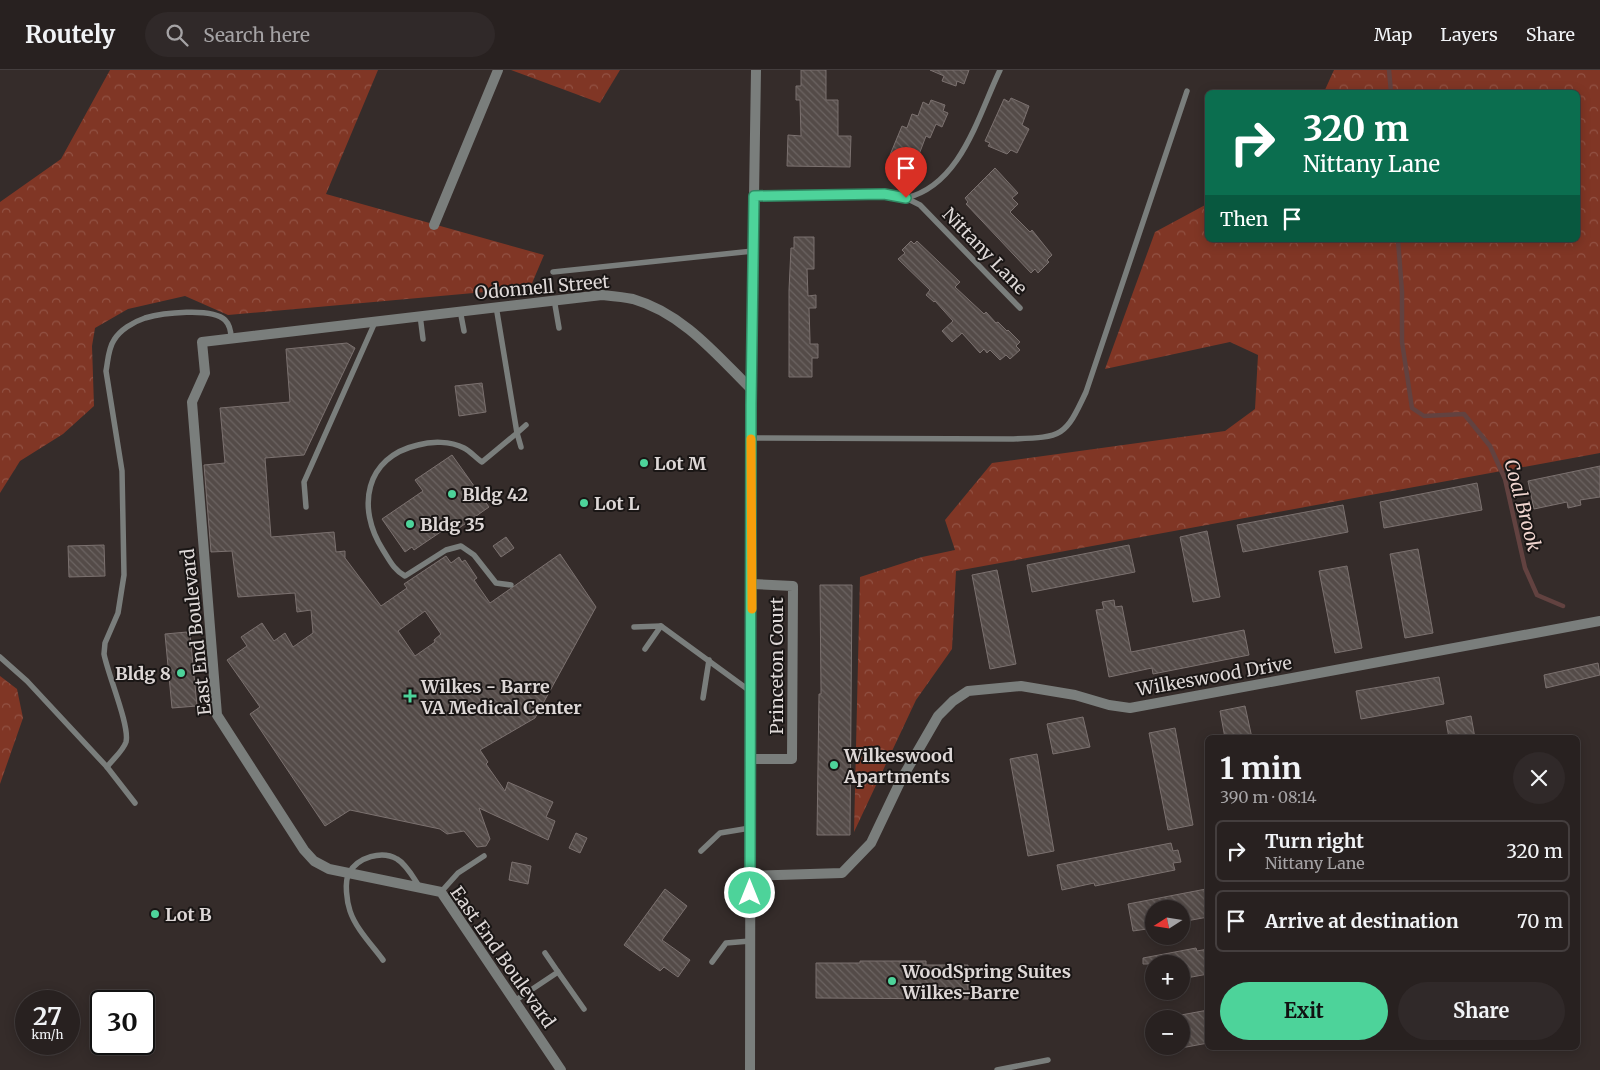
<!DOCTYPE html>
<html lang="en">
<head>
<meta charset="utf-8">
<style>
	:root { --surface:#282120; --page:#302929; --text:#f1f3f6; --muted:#a5a3a5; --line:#443e3e; --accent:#4dd39a }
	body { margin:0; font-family:Merriweather,serif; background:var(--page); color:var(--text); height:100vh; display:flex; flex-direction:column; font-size:19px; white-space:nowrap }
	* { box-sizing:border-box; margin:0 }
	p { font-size:16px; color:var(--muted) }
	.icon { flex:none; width:28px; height:28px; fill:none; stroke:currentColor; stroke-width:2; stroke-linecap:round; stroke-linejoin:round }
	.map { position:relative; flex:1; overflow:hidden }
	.drawer { position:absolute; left:1205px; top:665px; width:375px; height:315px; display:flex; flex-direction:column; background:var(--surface); border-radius:8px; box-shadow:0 2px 12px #0003,0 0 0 1px var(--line) }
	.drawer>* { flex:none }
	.hud { position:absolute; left:1205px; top:20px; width:375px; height:152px; border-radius:8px; box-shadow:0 2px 12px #0003,0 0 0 1px var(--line); background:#0b6e4f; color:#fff; overflow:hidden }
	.needle { width:32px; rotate:258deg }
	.controls { position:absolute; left:1145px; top:830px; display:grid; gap:10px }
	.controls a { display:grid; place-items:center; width:45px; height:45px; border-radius:50%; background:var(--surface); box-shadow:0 2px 12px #0003,0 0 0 1px var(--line); font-size:25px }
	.speed { position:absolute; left:15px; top:920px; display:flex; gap:10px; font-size:25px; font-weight:700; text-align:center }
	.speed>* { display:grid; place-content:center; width:65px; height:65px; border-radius:50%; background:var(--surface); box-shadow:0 2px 12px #0003,0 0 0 1px var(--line); line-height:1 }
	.speed small { font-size:12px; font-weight:400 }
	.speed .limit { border:2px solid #111; border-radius:8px; background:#fff; color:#111 }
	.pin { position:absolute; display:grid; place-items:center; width:42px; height:42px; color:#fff; margin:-51px -21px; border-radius:50% 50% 50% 0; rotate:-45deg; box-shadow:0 0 5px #0007 }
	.pin .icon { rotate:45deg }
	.me { position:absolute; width:55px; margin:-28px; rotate:0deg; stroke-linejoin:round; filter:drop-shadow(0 0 4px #0008) }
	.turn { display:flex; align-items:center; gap:18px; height:105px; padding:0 15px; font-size:22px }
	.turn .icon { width:65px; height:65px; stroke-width:2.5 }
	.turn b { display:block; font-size:35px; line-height:42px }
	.then { display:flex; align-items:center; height:48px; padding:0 15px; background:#0003; gap:10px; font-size:19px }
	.round { display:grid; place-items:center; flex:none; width:52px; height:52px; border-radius:26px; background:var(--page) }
	.overview { display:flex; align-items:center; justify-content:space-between; height:85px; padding:0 15px }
	h1 { font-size:30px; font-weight:700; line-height:38px }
	.action { display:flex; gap:10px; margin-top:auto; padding:10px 15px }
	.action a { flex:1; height:58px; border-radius:30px; background:var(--accent); color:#111; font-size:20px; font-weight:700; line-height:58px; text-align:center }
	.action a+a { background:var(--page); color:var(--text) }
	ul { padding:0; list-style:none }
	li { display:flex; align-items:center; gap:15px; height:62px; margin:0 10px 8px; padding:0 5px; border:2px solid var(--line); border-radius:8px }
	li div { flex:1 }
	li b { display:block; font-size:19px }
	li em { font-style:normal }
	header { display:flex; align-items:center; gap:30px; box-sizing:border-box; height:70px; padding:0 25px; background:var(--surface); border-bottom:1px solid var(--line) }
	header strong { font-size:24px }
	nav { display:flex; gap:28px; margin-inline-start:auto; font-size:18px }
	.search { width:350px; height:45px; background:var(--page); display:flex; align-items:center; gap:12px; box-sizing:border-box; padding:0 18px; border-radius:28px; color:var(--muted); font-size:19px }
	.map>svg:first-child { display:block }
	.forest { fill:url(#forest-crowns) }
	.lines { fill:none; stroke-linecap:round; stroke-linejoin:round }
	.stream { stroke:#624240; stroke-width:4.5 }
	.building { fill:url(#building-back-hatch); stroke:#7b716f; fill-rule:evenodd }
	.service { stroke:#7a7e7c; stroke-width:5.5 }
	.minor { stroke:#7a7e7c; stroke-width:10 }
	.route-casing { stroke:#328964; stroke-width:12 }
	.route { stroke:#4dd39a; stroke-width:9 }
	.slow { stroke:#f59e0b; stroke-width:9 }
	.poi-dot { fill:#4dd39a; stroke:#1a1615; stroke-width:2 }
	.labels { text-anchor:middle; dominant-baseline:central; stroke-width:4; stroke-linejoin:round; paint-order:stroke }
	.street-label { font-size:18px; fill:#ded8d7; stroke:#1a1615 }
	.poi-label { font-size:18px; font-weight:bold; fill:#ded8d7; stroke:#1a1615; text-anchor:start }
	.water-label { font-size:19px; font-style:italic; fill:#efd4ce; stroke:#1a1615 }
</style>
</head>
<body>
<header>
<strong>Routely</strong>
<div class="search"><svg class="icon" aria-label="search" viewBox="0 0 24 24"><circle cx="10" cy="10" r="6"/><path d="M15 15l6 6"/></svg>Search here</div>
<nav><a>Map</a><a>Layers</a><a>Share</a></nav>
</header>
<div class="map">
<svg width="1600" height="1000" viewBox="0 0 1600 1000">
	<defs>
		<pattern id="forest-crowns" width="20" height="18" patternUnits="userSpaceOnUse" patternTransform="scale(1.25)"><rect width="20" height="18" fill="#803625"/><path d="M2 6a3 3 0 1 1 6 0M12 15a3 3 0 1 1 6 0" fill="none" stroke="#925244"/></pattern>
		<pattern id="building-back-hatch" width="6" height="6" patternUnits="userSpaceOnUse" patternTransform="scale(1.25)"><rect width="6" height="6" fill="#544b48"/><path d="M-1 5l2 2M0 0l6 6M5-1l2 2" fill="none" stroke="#6c6462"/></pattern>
	</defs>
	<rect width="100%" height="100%" fill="#352c2a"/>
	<g class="forest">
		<path d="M 110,0 L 378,0 L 326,124 L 544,185 L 530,218 L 228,245 L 185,226 L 128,239 L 95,258 L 92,276 L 94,336 L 63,364 L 20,391 L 0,423 L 0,132 L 61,89 Z"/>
		<path d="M 511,0 L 620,0 L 600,33 Z"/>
		<path d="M 1334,0 L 1600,0 L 1600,383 L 956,501 L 952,579 L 916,630 L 854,762 L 860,507 L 922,487 L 955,480 L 945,450 L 992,393 L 1225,361 L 1255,339 L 1258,285 L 1230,272 L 1105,299 L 1155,162 L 1207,134 L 1208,170 L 1578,170 L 1578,22 L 1324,22 Z"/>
		<path d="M 0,606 L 17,619 L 23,648 L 0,714 Z"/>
	</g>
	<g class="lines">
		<g class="stream">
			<path d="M 1389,0 L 1391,22"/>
			<path d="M 1398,170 L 1402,222 L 1402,272 L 1412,338 L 1424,346 L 1464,344 L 1490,376 L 1505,409 L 1525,498 L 1537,525 L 1563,536"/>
		</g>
	</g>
	<g class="building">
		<path d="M 801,0 L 826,0 L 826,30 L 838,30 L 838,66 L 851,66 L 850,97 L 787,96 L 788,65 L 801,66 L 800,30 L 796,30 L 796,16 L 801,16 Z"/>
		<path d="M 930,0 L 969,0 L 964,14 L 957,11 L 956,16 L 942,11 L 944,6 Z"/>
		<path d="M 1011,28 L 1029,36 L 1022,55 L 1029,59 L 1017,83 L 1011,80 L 1007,84 L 988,76 L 990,73 L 985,71 L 1004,29 L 1009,32 Z"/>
		<path d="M 931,30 L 945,35 L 943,41 L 948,43 L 942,57 L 936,54 L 930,68 L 926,66 L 915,95 L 909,93 L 906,98 L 894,93 L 896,87 L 890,85 L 902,56 L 907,58 L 912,44 L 918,46 L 923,32 L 929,35 Z"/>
		<path d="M 995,98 L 1018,123 L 1012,128 L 1018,134 L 1010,142 L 1030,162 L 1032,160 L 1052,185 L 1047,190 L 1049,192 L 1038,203 L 1035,199 L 1031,203 L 966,134 L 968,132 L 965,128 Z"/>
		<path d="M 794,167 L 814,167 L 814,199 L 807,199 L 808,226 L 816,225 L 816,238 L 809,238 L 810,270 L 810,274 L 818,274 L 818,288 L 812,288 L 812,307 L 789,307 L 789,220 L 791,178 L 794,178 Z"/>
		<path d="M 911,171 L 914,174 L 917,171 L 960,212 L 955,217 L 984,244 L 986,242 L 996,253 L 998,252 L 1007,261 L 1008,260 L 1020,272 L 1016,276 L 1020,280 L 1010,289 L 1006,285 L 1000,290 L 990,280 L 987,283 L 984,279 L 980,283 L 962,263 L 952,272 L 942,261 L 953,251 L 935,231 L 934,232 L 926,225 L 930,220 L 898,189 L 905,183 L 902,180 Z"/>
		<path d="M 347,273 L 355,278 L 304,385 L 265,388 L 271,467 L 334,462 L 336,482 L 345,481 L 345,488 L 381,536 L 407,518 L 404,514 L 446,486 L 451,493 L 459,487 L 462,492 L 465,490 L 477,508 L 474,510 L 490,533 L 560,484 L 596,537 L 535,648 L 480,680 L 488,692 L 486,694 L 505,721 L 508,712 L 553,732 L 546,747 L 555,751 L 548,770 L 479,738 L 490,769 L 486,776 L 477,777 L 464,761 L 447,764 L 440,759 L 350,740 L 325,756 L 250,644 L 260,637 L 227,590 L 247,576 L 241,567 L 262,553 L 274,571 L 285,563 L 293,577 L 313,563 L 311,540 L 297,542 L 295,523 L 238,527 L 232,481 L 211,482 L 204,395 L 225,393 L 220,338 L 290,332 L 286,279 ZM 425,541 L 441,564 L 434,570 L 435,572 L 415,586 L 398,561 Z"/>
		<path d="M 482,313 L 486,342 L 459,346 L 455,316 Z"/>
		<path d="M 452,385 L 489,437 L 452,463 L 448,457 L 414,480 L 412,477 L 405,482 L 382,449 L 423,421 L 415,410 Z"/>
		<path d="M 1600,396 L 1600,427 L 1580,430 L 1581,435 L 1568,438 L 1567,432 L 1534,439 L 1528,411 Z"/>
		<path d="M 1477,413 L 1482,440 L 1384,458 L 1380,432 Z"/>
		<path d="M 1343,435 L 1348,462 L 1243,482 L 1237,455 Z"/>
		<path d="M 1207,461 L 1220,527 L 1193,532 L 1180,467 Z"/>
		<path d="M 506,467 L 514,478 L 501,487 L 493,476 Z"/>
		<path d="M 104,475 L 105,506 L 69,507 L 68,476 Z"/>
		<path d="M 1129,475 L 1135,502 L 1032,522 L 1027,495 Z"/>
		<path d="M 1418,479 L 1433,563 L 1405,568 L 1390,484 Z"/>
		<path d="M 1347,496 L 1362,578 L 1335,583 L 1319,501 Z"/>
		<path d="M 997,500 L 1016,594 L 990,599 L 972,505 Z"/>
		<path d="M 820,515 L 852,515 L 850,765 L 817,765 L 819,624 L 821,624 Z"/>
		<path d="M 1114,530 L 1115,537 L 1122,536 L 1131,582 L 1244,560 L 1249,585 L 1153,604 L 1152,598 L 1109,607 L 1096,540 L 1104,539 L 1102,532 Z"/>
		<path d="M 187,562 L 187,564 L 190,564 L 197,636 L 172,638 L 165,564 Z"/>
		<path d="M 1598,593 L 1600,605 L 1546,618 L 1544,605 Z"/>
		<path d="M 1439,607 L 1444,634 L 1361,649 L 1356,621 Z"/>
		<path d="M 1245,636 L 1252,668 L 1225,668 L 1220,641 Z"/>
		<path d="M 1471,646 L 1475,668 L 1449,668 L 1446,651 Z"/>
		<path d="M 1083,647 L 1090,677 L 1053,684 L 1047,654 Z"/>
		<path d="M 1175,658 L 1193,755 L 1168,760 L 1149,663 Z"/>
		<path d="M 1037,684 L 1054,781 L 1028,786 L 1010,689 Z"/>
		<path d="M 576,763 L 587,768 L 580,783 L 569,778 Z"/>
		<path d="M 1171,773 L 1173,781 L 1178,780 L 1181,792 L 1173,793 L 1175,800 L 1095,816 L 1094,813 L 1062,820 L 1057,795 Z"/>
		<path d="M 512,792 L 531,796 L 528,814 L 509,810 Z"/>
		<path d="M 665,819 L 687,836 L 662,870 L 690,890 L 678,907 L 664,897 L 660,901 L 624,875 Z"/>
		<path d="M 1206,819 L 1208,847 L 1181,852 L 1181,839 L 1154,839 L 1154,858 L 1133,861 L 1128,834 Z"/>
		<path d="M 1196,878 L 1197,881 L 1208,879 L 1208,904 L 1181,909 L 1181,894 L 1143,894 L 1143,888 Z"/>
		<path d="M 860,891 L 926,891 L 926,895 L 968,895 L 968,929 L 816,928 L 816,893 L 860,893 Z"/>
		<path d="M 1208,940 L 1208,973 L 1181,978 L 1181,945 Z"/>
	</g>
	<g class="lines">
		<g class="service">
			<path d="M 754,126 L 884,124 L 906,128 L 920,135 L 1020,238"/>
			<path d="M 906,128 C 961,115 978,46 1000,0"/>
			<path d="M 553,202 L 753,181"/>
			<path d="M 554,229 L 559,258"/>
			<path d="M 496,236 L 517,363 L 482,392 C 476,388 470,381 464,378 C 450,371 432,371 418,375 C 365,387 356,438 383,480 C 390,491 394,500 405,506 L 446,480 L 461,476 L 474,485 L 496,513 L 511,515"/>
			<path d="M 460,240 L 464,261"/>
			<path d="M 420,245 L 423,269"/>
			<path d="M 751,368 L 1013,369 C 1063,367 1065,367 1086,322 L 1187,21"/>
			<path d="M 521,377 L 517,363 L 526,355"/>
			<path d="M 306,437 L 304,412 L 376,250"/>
			<path d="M 634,557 L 661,556 L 750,621"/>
			<path d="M 645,579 L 661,556"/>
			<path d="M 0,587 L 27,611 L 107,697 L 135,733"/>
			<path d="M 703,628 L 709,590"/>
			<path d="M 107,697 C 113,689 123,681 126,672 C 130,656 108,605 104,584 L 105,573 L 118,543 L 124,505 L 122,401 L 106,301 C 108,291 108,279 114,270 C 120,260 133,252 145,248 C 162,243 212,237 225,250 C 230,255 231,262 231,268"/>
			<path d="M 701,781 L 720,763 L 750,758"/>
			<path d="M 441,822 L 458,803 L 484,786"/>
			<path d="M 383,890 C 372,875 356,859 350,841 C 347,832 344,812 349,803 C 358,787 382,780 397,789 C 406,794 413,807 419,816"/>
			<path d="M 712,892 L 726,873 L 750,871"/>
			<path d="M 558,902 L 584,939"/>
			<path d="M 516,930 L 558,902 L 545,883"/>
			<path d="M 997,1000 L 1048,990"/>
		</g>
		<g class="minor">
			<path d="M 434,155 L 498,0"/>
			<path d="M 751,689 L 792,689 L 793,516 L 752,514"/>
			<path d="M 750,806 L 842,803 L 871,773 L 901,710 L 938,646 L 953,631 L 968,621 L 1021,616 L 1075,625 L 1109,635 L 1130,638 L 1600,551"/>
			<path d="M 561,1000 L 441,822 L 329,799 L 314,791 L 304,780 L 217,645 L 192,332 L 205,303 L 202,272 L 602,225 C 612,226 623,227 633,229 C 682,243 716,284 751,319"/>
			<path d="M 750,1000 L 751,319 L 756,0"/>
		</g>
	</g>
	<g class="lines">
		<g class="route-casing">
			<path id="route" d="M 750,823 L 751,335 L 754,126 L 884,124 L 906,128"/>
		</g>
		<use href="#route" class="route"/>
		<path class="slow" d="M 751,369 L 752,539"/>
	</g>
	<g class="poi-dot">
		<circle cx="644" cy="393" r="5"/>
		<circle cx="452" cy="424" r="5"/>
		<circle cx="584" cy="433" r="5"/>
		<circle cx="410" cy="454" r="5"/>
		<circle cx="181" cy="603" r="5"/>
		<path d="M407.5 618.5h5v5h5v5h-5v5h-5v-5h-5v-5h5z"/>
		<circle cx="834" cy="695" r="5"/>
		<circle cx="155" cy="844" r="5"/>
		<circle cx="892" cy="911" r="5"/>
	</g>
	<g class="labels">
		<g class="street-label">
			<text transform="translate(985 181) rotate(46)">Nittany Lane</text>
			<text transform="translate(542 217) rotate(-5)">Odonnell Street</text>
			<text transform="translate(196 562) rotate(-96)">East End Boulevard</text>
			<text transform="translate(776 596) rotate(-90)">Princeton Court</text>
			<text transform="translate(1214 606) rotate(-10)">Wilkeswood Drive</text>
			<text transform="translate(503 887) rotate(55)">East End Boulevard</text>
		</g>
		<g class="poi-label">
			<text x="654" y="393">Lot M</text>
			<text x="462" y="424">Bldg 42</text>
			<text x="594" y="433">Lot L</text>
			<text x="420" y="454">Bldg 35</text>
			<text x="171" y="603" text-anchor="end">Bldg 8</text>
			<text x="421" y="616">Wilkes - Barre<tspan x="421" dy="21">VA Medical Center</tspan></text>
			<text x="844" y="685">Wilkeswood<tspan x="844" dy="21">Apartments</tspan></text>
			<text x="165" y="844">Lot B</text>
			<text x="902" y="901">WoodSpring Suites<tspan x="902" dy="21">Wilkes-Barre</tspan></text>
		</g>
		<g class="water-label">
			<text transform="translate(1523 435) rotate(75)">Coal Brook</text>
		</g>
	</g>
</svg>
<div class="controls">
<a><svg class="needle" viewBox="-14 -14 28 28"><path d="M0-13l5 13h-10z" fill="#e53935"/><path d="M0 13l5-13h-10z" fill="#a5a3a5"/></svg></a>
<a>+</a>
<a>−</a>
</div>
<div class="speed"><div>27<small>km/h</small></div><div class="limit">30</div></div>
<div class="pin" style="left:906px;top:128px;background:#d93025"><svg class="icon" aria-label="arrive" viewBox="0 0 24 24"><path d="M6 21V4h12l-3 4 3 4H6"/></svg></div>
<svg class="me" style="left:750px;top:823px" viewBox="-20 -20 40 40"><circle r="17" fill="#4dd39a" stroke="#fff" stroke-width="3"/><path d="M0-11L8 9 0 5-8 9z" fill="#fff"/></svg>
<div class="hud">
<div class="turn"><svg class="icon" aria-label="right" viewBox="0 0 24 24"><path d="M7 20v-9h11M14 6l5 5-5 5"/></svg><div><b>320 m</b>Nittany Lane</div></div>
<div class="then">Then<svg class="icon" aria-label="arrive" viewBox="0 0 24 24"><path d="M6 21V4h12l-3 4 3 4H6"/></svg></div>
</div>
<section class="drawer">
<div class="overview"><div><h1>1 min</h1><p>390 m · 08:14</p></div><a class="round"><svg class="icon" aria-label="close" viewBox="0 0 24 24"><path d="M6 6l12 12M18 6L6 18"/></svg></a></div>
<ul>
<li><svg class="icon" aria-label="right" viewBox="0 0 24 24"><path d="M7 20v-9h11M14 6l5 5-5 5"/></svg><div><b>Turn right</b><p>Nittany Lane</p></div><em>320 m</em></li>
<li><svg class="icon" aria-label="arrive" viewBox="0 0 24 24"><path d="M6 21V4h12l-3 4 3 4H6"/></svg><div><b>Arrive at destination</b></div><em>70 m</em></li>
</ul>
<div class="action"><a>Exit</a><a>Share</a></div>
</section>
</div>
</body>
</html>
